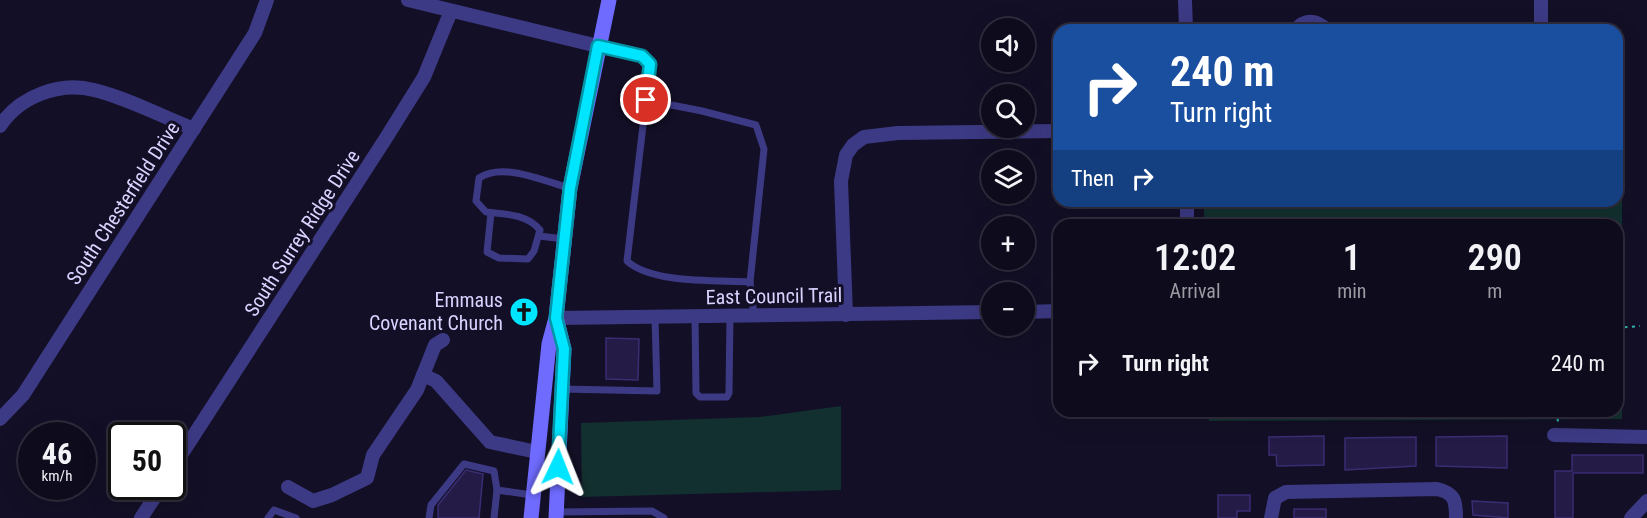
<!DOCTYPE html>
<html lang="en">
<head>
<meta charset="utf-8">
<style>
	:root { --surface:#0e0b1c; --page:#171425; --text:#f1f3f6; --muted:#9b9ba3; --line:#2e2b3b }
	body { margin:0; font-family:"Roboto Condensed",sans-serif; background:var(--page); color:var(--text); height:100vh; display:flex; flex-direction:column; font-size:22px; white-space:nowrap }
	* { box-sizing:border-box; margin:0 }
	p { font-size:20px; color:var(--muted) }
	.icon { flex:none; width:33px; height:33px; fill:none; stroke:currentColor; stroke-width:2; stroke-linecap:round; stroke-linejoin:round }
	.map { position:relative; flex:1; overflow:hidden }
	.drawer { position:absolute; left:1053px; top:219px; width:570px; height:198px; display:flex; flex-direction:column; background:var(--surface); border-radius:18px; box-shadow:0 6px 24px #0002,0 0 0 2px var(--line) }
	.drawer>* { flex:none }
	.guide { position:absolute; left:1053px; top:24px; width:570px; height:183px; border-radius:18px; box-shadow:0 6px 24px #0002,0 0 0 2px var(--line); background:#1a4fa0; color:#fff; overflow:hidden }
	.controls { position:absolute; left:981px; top:18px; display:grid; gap:12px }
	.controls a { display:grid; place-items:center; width:54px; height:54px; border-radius:50%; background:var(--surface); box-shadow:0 6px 24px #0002,0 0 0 2px var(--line); font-size:30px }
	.speed { position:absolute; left:18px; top:422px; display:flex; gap:12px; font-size:30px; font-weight:700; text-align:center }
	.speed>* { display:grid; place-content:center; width:78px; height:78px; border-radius:50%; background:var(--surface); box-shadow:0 6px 24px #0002,0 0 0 2px var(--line); line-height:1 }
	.speed small { font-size:15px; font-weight:400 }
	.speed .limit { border:3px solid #111; border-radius:9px; background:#fff; color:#111 }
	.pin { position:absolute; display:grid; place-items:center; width:51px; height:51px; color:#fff; margin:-26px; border:3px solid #fff; border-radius:50%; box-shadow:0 2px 6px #0007 }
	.me { position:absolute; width:66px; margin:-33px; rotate:2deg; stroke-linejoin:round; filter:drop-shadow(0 0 4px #0008) }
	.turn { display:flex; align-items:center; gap:21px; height:126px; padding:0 18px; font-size:27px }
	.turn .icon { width:78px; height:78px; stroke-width:2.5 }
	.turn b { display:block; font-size:42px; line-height:51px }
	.then { display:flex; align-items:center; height:57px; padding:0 18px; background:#0003; gap:12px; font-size:22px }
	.eta { display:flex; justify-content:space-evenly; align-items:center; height:102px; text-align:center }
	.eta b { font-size:36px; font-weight:600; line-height:42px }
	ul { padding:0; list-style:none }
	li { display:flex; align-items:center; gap:18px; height:84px; padding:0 18px }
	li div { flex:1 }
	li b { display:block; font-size:22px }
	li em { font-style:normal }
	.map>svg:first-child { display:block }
	.green { fill:#12302f }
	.building { fill:#241b47; stroke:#3b2d73; stroke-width:1.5 }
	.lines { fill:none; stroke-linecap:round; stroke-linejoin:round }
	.path { stroke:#2fb8b0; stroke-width:2; stroke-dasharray:3 4.5; stroke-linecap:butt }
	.lane { stroke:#3d3a85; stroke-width:7 }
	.street { stroke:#3d3a85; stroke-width:14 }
	.secondary { stroke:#6f6bff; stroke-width:15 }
	.route-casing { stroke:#0095a6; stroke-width:15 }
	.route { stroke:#00e5ff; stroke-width:10 }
	.labels { text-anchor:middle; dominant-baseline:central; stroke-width:6; stroke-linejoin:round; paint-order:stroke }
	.street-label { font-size:20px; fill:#d9d4ff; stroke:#130f26 }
	.poi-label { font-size:20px; fill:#d9d4ff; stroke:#130f26; text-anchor:end }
</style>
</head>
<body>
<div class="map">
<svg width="1647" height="518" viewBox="0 0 1647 518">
	<rect width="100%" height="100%" fill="#130f26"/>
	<g class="green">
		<path d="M 1617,148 L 1622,148 L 1622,419 L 1209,421 L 1208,411 L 1617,411 L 1617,225 L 1204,225 L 1204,201 L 1617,201 Z"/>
		<path d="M 841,406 L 841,490 L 582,497 L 581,423 L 760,417 Z"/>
	</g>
	<g class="building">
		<path d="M 606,338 L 639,339 L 638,380 L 606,379 Z"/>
		<path d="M 1324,436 L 1324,465 L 1277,466 L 1276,455 L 1269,455 L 1269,437 Z"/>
		<path d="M 1507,436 L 1507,468 L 1436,466 L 1436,437 Z"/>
		<path d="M 1416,437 L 1416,466 L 1345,470 L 1345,438 Z"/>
		<path d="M 1572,455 L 1643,455 L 1643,473 L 1573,473 L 1573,518 L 1555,518 L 1555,471 L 1572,471 Z"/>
		<path d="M 466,470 L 483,474 L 479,518 L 438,518 L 438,505 Z"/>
		<path d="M 1218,495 L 1250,495 L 1250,511 L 1237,511 L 1237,518 L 1218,518 Z"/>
		<path d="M 1472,501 L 1508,503 L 1508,518 L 1473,515 Z"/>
		<rect x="1294" y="509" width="32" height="9"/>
	</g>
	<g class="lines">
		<g class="path">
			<path d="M 1296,225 L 1312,221 L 1368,225"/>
			<path d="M 1617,328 L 1640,326"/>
			<path d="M 1557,411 L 1558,423"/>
		</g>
		<g class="lane">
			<path d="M 600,46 L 642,56 L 650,64 L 646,100 L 702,111 L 756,125 L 764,149 L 750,282 L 754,316"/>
			<path d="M 646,100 L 627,261 C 652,284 717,280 750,282"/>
			<path d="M 491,213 L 487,252 L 499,258 L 528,259 L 534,251 L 540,230 C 527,214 505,214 486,212 L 476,201 L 479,178 C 503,162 544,181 569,188"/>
			<path d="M 539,236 L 564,239"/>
			<path d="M 695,317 L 696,393 L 700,397 L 727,397 L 729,393 L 730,316"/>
			<path d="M 561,389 L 657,391 L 655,317"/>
			<path d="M 556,512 L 652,511 L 664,518"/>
			<path d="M 268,518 L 274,510 L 296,518"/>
			<path d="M 429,518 L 431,505 L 464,464 L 494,471 L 497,490"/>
			<path d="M 494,518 L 497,490 L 532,495"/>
		</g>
		<g class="street">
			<path d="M 408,0 L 598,46"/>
			<path d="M 1185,0 L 1186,30"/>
			<path d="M 1541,0 L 1541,30"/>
			<path d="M 1296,30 C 1304,19 1317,19 1326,30"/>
			<path d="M 0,126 C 19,97 59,81 94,90 C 127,98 161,116 194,129"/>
			<path d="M 1187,225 L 1187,201"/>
			<path d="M 1024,312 L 1059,311"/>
			<path d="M 846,315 L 841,181 L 846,155 L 853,145 L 864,137 L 898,133 L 1059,131"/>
			<path d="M 556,318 L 992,312"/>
			<path d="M 423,375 L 436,381 L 490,442 L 537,452"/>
			<path d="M 0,419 L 23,395 L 255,33 L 267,0"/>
			<path d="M 1554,435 L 1647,437"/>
			<path d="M 172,469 L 386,138 L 424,77 L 451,11"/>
			<path d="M 288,487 L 313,501 L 332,495 L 367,478 L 373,455 L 417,390 L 435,345 L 443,340"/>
			<path d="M 141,518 L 162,486"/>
			<path d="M 1271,518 L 1275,498 L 1286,492 L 1437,489 C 1455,493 1456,501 1456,518"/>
			<path d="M 1631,518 L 1647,501"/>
		</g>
		<g class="secondary">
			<path d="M 531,518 L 549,344 L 556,318 L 570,188 L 609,0"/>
			<path d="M 556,518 L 564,349 L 557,321"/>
		</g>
	</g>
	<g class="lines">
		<g class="route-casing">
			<path id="route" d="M 558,467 L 564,349 L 556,318 L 570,188 L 598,46 L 642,56 L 650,64 L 646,100"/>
		</g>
		<use href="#route" class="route"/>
	</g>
	<defs>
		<g id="church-disc" transform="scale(1.5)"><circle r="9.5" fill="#00e5ff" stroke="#130f26"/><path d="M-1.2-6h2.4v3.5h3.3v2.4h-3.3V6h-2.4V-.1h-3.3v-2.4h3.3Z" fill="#111"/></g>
	</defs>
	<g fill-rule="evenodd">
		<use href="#church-disc" x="524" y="312"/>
	</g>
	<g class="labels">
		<g class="street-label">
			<text transform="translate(123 203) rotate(-57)">South Chesterfield Drive</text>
			<text transform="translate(302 233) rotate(-57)">South Surrey Ridge Drive</text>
			<text transform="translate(774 296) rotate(-1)">East Council Trail</text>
		</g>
		<g class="poi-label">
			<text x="503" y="300">Emmaus<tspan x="503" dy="23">Covenant Church</tspan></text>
		</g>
	</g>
</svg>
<div class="controls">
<a><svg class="icon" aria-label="sound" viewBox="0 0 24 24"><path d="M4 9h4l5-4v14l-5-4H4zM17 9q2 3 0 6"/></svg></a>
<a><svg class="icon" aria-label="search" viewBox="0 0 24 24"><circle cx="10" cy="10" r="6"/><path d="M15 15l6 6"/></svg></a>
<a><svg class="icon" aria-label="layers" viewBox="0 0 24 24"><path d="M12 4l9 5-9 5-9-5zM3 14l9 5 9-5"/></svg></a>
<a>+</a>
<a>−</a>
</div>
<div class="speed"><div>46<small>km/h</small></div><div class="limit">50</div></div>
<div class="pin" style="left:646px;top:100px;background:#d93025"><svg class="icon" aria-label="arrive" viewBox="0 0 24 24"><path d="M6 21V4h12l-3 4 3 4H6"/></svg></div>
<svg class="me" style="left:558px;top:467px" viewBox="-20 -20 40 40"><path d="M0-17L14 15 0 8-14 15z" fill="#00e5ff" stroke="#fff" stroke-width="4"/></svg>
<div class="guide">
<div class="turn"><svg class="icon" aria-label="right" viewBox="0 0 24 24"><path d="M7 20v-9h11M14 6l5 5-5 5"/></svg><div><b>240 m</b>Turn right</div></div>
<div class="then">Then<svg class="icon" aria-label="right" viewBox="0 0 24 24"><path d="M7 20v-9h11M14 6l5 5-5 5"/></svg></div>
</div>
<section class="drawer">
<div class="eta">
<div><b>12:02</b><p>Arrival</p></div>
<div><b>1</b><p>min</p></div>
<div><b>290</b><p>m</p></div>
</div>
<ul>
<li><svg class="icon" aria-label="right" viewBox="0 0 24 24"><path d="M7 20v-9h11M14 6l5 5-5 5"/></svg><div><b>Turn right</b></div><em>240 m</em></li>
</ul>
</section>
</div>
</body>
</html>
